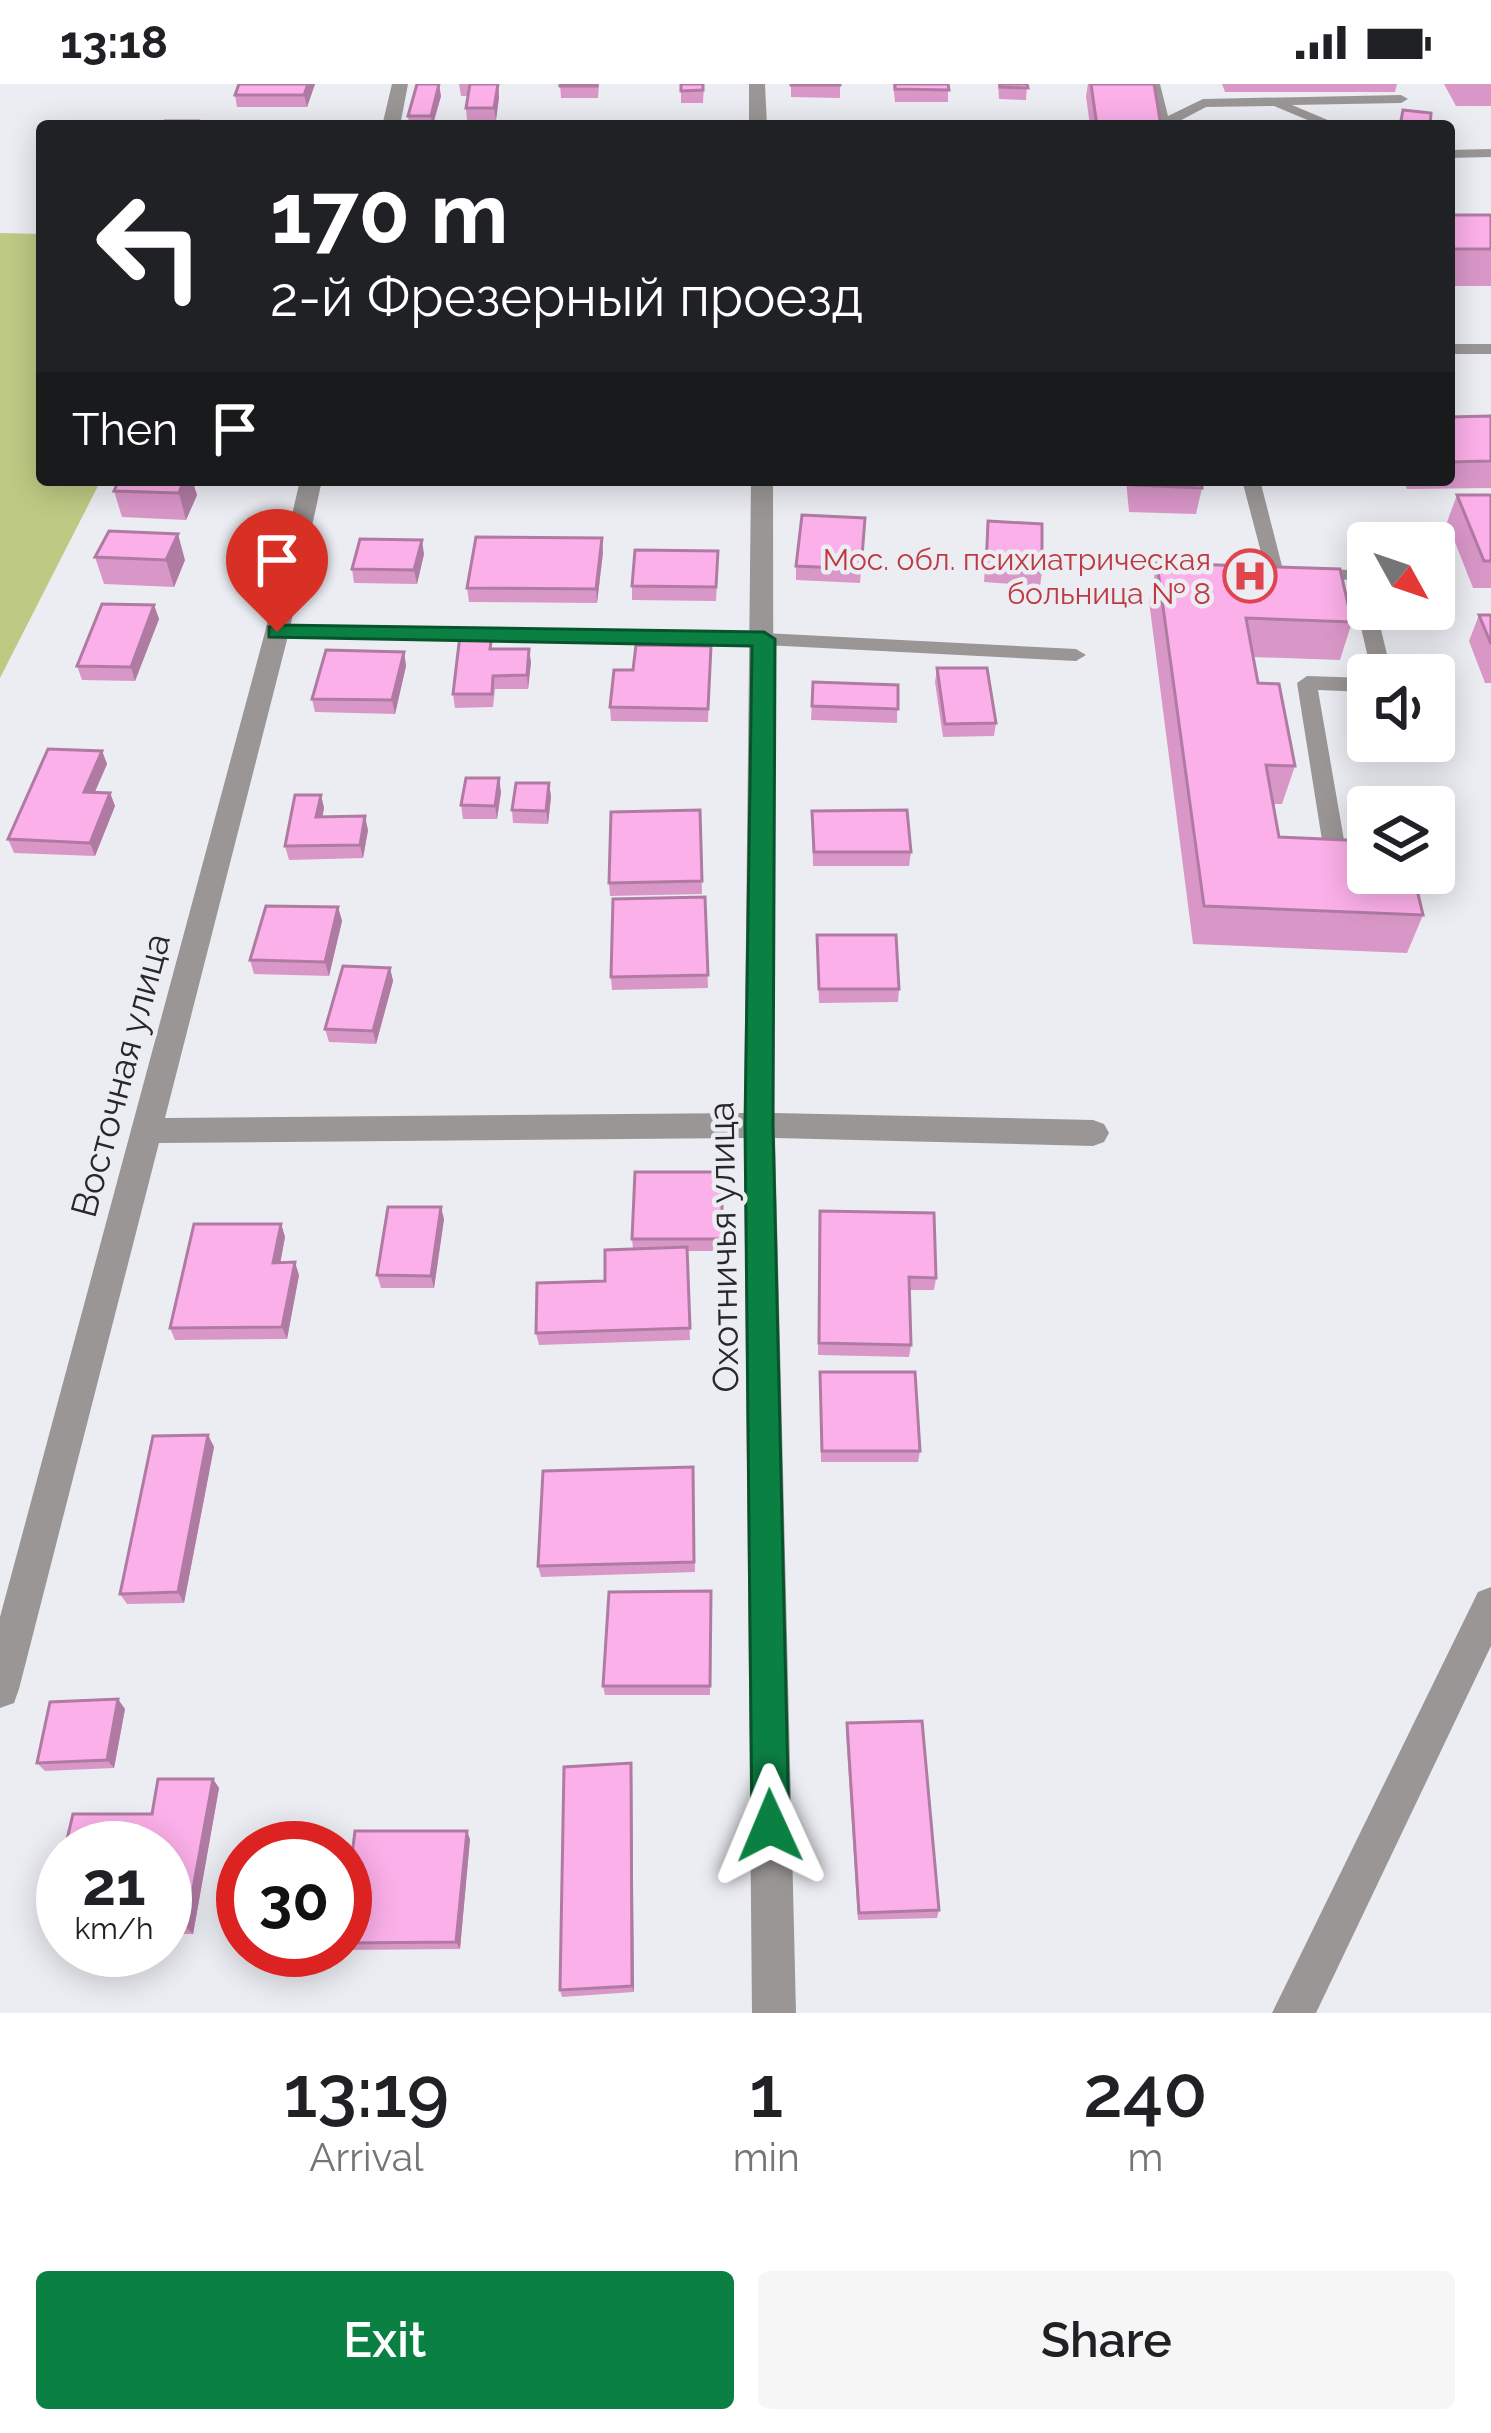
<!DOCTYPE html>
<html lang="en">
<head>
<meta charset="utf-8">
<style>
	:root { --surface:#fff; --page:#f6f6f6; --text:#202124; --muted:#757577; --accent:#0b8043 }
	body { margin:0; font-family:Raleway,sans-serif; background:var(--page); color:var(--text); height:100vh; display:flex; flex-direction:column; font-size:45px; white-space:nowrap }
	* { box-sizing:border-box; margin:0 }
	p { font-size:39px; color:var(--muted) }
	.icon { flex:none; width:66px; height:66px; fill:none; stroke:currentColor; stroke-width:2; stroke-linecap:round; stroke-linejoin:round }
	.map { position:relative; height:1929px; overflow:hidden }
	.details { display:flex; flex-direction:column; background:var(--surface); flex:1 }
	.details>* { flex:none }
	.banner { position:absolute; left:36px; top:36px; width:1419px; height:366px; border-radius:12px; box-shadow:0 6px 30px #0003; background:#202124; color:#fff; overflow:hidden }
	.needle { width:78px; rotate:130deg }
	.buttons { position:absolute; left:1347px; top:438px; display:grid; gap:24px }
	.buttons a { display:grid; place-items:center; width:108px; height:108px; border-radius:12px; background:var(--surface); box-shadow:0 6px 30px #0003; font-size:60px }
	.speed { position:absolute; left:36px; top:1737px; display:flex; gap:24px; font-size:60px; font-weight:700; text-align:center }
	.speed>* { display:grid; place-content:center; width:156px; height:156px; border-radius:50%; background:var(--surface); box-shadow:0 6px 30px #0003; line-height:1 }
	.speed small { font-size:30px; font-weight:400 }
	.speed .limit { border:18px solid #d22; background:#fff; color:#111 }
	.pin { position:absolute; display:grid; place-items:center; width:102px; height:102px; color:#fff; margin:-123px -51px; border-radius:50% 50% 50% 0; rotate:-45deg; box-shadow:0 0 12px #0007 }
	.pin .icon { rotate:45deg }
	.me { position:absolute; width:132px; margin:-66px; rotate:359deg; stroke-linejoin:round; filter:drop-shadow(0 0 9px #0008) }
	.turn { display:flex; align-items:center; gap:42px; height:252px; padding:0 36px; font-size:54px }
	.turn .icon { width:156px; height:156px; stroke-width:2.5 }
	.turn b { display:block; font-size:84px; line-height:102px }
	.then { display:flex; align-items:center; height:114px; padding:0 36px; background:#0003; gap:24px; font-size:45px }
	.eta { display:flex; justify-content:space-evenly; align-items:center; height:204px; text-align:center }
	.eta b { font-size:72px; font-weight:600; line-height:84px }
	.primary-button { display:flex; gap:24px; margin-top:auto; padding:24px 36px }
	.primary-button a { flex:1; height:138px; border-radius:12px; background:var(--accent); color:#fff; font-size:48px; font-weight:600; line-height:138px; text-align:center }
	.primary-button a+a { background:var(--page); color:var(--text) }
	.status { display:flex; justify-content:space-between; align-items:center; height:84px; padding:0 60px; background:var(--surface); direction:ltr }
	.status svg { height:33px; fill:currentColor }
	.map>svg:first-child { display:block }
	.green { fill:#beca83 }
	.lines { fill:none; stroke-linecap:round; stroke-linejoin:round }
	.lane { fill:#999695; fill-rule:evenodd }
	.street { fill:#999695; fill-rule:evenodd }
	.wall { fill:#d997c8 }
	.shaded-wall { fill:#b07ba3 }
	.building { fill:#fcb0e9; stroke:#b07ba3; stroke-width:3 }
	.route { fill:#0b8043; stroke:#07532c; stroke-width:3 }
	.labels { text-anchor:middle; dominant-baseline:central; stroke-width:9; stroke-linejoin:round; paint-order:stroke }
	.far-health-label { font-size:30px; fill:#be3a42; stroke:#ecedf3; text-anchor:end }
	.street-label { font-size:36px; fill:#28282b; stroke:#ecedf3 }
</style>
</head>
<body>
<div class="status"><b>13:18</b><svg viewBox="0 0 49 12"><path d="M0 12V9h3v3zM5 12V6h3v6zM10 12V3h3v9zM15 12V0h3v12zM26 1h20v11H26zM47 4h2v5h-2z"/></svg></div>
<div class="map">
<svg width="1491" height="1929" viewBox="0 0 1491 1929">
	<rect width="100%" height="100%" fill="#ecedf3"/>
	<path class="green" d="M 0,149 L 42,150 L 42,396 L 101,396 L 0,594 Z"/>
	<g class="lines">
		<g class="lane">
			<path d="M 1146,0 L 1160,0 L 1168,32 L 1203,15 L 1401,11 L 1408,15 L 1401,19 L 1292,21 L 1342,42 L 1322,42 L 1274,22 L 1206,23 L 1170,42 L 1156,42 Z"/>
			<path d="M 1491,65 L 1491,73 L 1449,74 L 1449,66 Z"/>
			<rect x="1449" y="260" width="42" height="10"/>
			<path d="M 1242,396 L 1260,396 L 1282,482 L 1365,487 L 1368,525 L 1376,525 L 1392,591 L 1372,591 L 1350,496 L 1267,491 Z"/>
			<path d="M 277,542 L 764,549 L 1076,565 L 1086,571 L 1076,577 L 764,561 L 270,552 L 267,548 Z"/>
			<path d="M 1307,592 L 1368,594 L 1368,608 L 1318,606 L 1344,756 L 1333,764 L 1322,756 L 1297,599 Z"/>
		</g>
		<g class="street">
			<path d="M 392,0 L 408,0 L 400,42 L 382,42 Z"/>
			<path d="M 749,0 L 765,0 L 767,42 L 749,42 Z"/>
			<path d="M 300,396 L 322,396 L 289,548 L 165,1034 L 744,1029 L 751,396 L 773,396 L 774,1029 L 1093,1036 L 1104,1040 L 1109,1049 L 1104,1058 L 1093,1062 L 775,1054 L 796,1929 L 752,1929 L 744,1054 L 159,1059 L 19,1605 L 14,1619 L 0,1624 L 0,1533 L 265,548 Z"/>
			<path d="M 1491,1503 L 1491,1562 L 1316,1929 L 1272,1929 L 1478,1508 Z"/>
		</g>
	</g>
	<g class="wall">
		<path d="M 239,0 L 315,0 L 307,23 L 237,23 L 235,11 Z"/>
		<path d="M 459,0 L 498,0 L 499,13 L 496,36 L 467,36 L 466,24 L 468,12 L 461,12 Z"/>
		<path d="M 560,0 L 599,0 L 598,14 L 561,14 Z"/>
		<path d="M 681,0 L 704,0 L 703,19 L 681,19 Z"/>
		<path d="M 791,0 L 840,1 L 840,14 L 791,13 Z"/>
		<path d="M 893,0 L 948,0 L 948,18 L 895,18 Z"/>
		<path d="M 998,0 L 1027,0 L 1026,16 L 999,15 Z"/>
		<path d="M 1088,0 L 1154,0 L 1161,42 L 1090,42 L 1086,12 Z"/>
		<path d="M 1222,0 L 1397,0 L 1395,8 L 1225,8 Z"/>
		<path d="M 1444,0 L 1491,0 L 1491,22 L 1456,22 Z"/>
		<path d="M 441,12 L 433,42 L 409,42 L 408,32 Z"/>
		<rect x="1449" y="131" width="42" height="71"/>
		<path d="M 1491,332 L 1491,404 L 1407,405 L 1403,396 L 1449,396 L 1449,333 Z"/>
		<path d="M 119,396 L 192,396 L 197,411 L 186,436 L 122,433 L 114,407 Z"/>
		<path d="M 1126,396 L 1201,396 L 1202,404 L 1196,430 L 1129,428 Z"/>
		<path d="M 1457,411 L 1491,411 L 1491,504 L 1473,504 L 1447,438 Z"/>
		<path d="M 865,434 L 860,499 L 796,496 L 796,482 Z"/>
		<path d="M 988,437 L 1042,488 L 1040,502 L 984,498 Z"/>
		<path d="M 603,468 L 597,519 L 469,518 L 467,504 Z"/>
		<path d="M 424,470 L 417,500 L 354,499 L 352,485 Z"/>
		<path d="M 95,473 L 185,476 L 174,503 L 104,500 Z"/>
		<path d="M 1157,479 L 1352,538 L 1340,576 L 1253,573 L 1258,599 L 1295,682 L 1282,720 L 1274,720 L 1279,753 L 1423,831 L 1407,869 L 1193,860 L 1149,517 Z"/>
		<path d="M 718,480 L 716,517 L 632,516 L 632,502 Z"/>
		<path d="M 154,521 L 159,535 L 135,597 L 82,596 L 77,582 Z"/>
		<path d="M 1479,531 L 1491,531 L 1491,599 L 1485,599 L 1469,557 Z"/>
		<path d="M 711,562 L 708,638 L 611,637 L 610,623 L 633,586 Z"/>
		<path d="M 494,565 L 531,578 L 528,605 L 495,605 L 493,623 L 455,624 L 453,610 Z"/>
		<path d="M 404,568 L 406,582 L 395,630 L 315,628 L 312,615 Z"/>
		<path d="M 937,584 L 996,639 L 994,652 L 943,653 L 935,598 Z"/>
		<path d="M 813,598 L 898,601 L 897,639 L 811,636 Z"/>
		<path d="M 102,667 L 107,680 L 95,708 L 110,709 L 115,722 L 95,772 L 14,769 L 8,755 Z"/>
		<path d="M 549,699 L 551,713 L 548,740 L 513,739 L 512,726 Z"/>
		<path d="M 501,708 L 497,735 L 463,735 L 461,721 Z"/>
		<path d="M 321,711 L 324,724 L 322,733 L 368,746 L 363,774 L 289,776 L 285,762 Z"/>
		<path d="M 700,726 L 702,810 L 610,812 L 609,799 Z"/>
		<path d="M 812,727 L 911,768 L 909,782 L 813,782 Z"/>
		<path d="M 705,813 L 708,904 L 612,906 L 611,893 Z"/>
		<path d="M 338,823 L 342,837 L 329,892 L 254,890 L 250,876 Z"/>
		<path d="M 817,851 L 899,905 L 898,918 L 819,919 Z"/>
		<path d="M 390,884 L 393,897 L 376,960 L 329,958 L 325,945 Z"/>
		<path d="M 722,1088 L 722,1167 L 687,1167 L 690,1256 L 539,1261 L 536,1249 L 605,1197 L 633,1165 L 632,1155 Z"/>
		<path d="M 820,1127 L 936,1194 L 934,1206 L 909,1206 L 911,1261 L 909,1273 L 818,1271 Z"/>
		<path d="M 444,1135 L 434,1204 L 381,1204 L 377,1191 Z"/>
		<path d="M 281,1140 L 285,1153 L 280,1179 L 299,1191 L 287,1255 L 175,1256 L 170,1244 Z"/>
		<path d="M 820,1288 L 920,1367 L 918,1378 L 821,1378 Z"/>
		<path d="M 208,1351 L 214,1363 L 184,1519 L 127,1520 L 120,1510 Z"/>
		<path d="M 693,1383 L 695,1488 L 541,1493 L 538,1482 Z"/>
		<path d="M 711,1507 L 710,1611 L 605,1611 L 603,1602 Z"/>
		<path d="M 125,1625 L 114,1684 L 45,1687 L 37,1679 Z"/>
		<path d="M 847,1639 L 939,1826 L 937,1834 L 858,1836 L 846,1648 Z"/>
		<path d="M 631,1679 L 634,1908 L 562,1913 L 560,1906 Z"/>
		<path d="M 213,1695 L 219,1704 L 193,1850 L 165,1850 L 165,1764 L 152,1730 Z"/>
		<path d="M 470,1755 L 460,1865 L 346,1866 L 345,1826 Z"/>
		<path d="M 63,1773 L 63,1849 L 55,1849 L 47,1842 Z"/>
	</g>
	<g class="shaded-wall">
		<path d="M 308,0 L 315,0 L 307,23 L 304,11 Z"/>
		<path d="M 439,0 L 441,12 L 432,42 L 431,32 Z"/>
		<path d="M 498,0 L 499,13 L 496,36 L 494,24 Z"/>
		<path d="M 184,396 L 192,396 L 197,411 L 186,436 L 179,409 Z"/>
		<path d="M 178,450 L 185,476 L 174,503 L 166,476 Z"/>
		<path d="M 602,454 L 603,468 L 597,519 L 596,505 Z"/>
		<path d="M 422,456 L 424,470 L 417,500 L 414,486 Z"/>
		<path d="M 154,521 L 159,535 L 135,597 L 131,583 Z"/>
		<path d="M 529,565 L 531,578 L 528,605 L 527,591 Z"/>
		<path d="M 404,568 L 406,582 L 395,630 L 392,616 Z"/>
		<path d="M 102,667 L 107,680 L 89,721 L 84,708 Z"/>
		<path d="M 499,694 L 501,708 L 497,735 L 495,722 Z"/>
		<path d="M 549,699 L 551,713 L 548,740 L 546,727 Z"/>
		<path d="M 110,709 L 115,722 L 95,772 L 90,759 Z"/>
		<path d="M 321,711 L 324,724 L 320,747 L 316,733 Z"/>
		<path d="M 365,732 L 368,746 L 363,774 L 360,761 Z"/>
		<path d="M 338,823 L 342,837 L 329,892 L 325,878 Z"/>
		<path d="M 390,884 L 393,897 L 376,960 L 373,947 Z"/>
		<path d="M 441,1123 L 444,1135 L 434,1204 L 431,1192 Z"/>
		<path d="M 281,1140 L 285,1153 L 278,1191 L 273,1179 Z"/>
		<path d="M 295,1178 L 299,1191 L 287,1255 L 282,1243 Z"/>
		<path d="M 208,1351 L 214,1363 L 184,1519 L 178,1508 Z"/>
		<path d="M 118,1615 L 125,1625 L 114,1684 L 107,1676 Z"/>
		<path d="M 631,1679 L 632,1688 L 634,1908 L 632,1902 Z"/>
		<path d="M 213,1695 L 219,1704 L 193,1850 L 186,1843 Z"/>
		<path d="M 467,1747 L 470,1755 L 460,1865 L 456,1858 Z"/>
	</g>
	<g class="building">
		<path d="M 239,0 L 308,0 L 304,11 L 235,11 Z"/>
		<path d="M 417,0 L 439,0 L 431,32 L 408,32 Z"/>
		<path d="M 470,0 L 498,0 L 494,24 L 466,24 Z"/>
		<rect x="560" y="0" width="37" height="2"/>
		<path d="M 681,0 L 703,0 L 703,6 L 681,7 Z"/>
		<path d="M 840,0 L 840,1 L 791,1 L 791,0 Z"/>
		<path d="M 895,0 L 948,0 L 949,6 L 895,5 Z"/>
		<path d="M 1000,0 L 1027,0 L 1028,4 L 1000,3 Z"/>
		<path d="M 1091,0 L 1154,0 L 1161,42 L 1097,42 Z"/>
		<path d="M 1403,26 L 1431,29 L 1430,42 L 1400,42 Z"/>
		<path d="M 165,37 L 198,37 L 196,42 L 163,42 Z"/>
		<rect x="1449" y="131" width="42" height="34"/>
		<path d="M 1491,332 L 1491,377 L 1449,378 L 1449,333 Z"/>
		<path d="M 119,396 L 184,396 L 179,409 L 114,407 Z"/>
		<path d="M 1134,396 L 1201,396 L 1202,404 L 1134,401 Z"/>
		<path d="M 1457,411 L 1491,411 L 1491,477 L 1484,477 Z"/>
		<path d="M 802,431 L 865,434 L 861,485 L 796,482 Z"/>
		<path d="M 988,437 L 1042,440 L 1042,488 L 986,485 Z"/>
		<path d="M 109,447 L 178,450 L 166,476 L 95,473 Z"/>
		<path d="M 476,453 L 602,454 L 596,505 L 467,504 Z"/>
		<path d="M 360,455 L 422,456 L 414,486 L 352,485 Z"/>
		<path d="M 635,466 L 718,467 L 716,503 L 632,502 Z"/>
		<path d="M 1157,479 L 1340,485 L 1352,538 L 1246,534 L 1258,599 L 1279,600 L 1295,682 L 1266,681 L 1279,753 L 1368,757 L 1368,789 L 1413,789 L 1423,831 L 1204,822 Z"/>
		<path d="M 102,520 L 154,521 L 131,583 L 77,582 Z"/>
		<path d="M 1479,531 L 1491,531 L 1491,560 Z"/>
		<path d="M 460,551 L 492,551 L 490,565 L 529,565 L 527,591 L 493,592 L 492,610 L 453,610 Z"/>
		<path d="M 636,561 L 711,562 L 708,625 L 610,623 L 614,586 L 633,586 Z"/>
		<path d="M 326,566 L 404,568 L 392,616 L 312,615 Z"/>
		<path d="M 937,584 L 987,584 L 996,639 L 945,640 Z"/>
		<path d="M 813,598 L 898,601 L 898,625 L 812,622 Z"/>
		<path d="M 48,665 L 102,667 L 84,708 L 110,709 L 90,759 L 8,755 Z"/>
		<path d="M 466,694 L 499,694 L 495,722 L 461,721 Z"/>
		<path d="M 516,699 L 549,699 L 546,727 L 512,726 Z"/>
		<path d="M 295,711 L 321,711 L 316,733 L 365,732 L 360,761 L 285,762 Z"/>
		<path d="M 700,726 L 702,797 L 609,799 L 611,728 Z"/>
		<path d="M 907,726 L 911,768 L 814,768 L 812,727 Z"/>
		<path d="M 705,813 L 708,891 L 611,893 L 613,815 Z"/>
		<path d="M 266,822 L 338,823 L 325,878 L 250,876 Z"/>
		<path d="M 817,851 L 896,851 L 899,905 L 819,905 Z"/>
		<path d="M 343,882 L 390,884 L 373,947 L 325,945 Z"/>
		<path d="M 635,1088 L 722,1088 L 722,1155 L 632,1155 Z"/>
		<path d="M 388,1123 L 441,1123 L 431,1192 L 377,1191 Z"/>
		<path d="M 820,1127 L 934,1129 L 936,1194 L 909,1193 L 911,1261 L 819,1259 Z"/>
		<path d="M 194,1140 L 281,1140 L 273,1179 L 295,1178 L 282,1243 L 170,1244 Z"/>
		<path d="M 687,1163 L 690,1244 L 536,1249 L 537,1199 L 605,1197 L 605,1166 Z"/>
		<path d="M 820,1288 L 915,1288 L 920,1367 L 822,1367 Z"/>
		<path d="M 208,1351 L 178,1508 L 120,1510 L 153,1352 Z"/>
		<path d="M 693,1383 L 694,1478 L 538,1482 L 543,1387 Z"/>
		<path d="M 711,1507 L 710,1602 L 603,1602 L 609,1508 Z"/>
		<path d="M 118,1615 L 107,1676 L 37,1679 L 50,1618 Z"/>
		<path d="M 922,1637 L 939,1826 L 859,1829 L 847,1639 Z"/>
		<path d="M 631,1679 L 632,1902 L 560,1906 L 564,1683 Z"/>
		<path d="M 158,1695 L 213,1695 L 186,1843 L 165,1843 L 165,1764 L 65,1764 L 73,1730 L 152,1730 Z"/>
		<path d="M 355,1747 L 467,1747 L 456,1858 L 345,1859 L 345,1826 Z"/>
		<path d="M 63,1773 L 63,1842 L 47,1842 Z"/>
	</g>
	<path class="route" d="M 277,541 L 764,548 L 775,555 L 773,1041 L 789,1742 L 783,1755 L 770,1761 L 757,1755 L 752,1742 L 745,1041 L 752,562 L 269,553 L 269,543 Z"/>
	<defs>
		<g id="hospital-ring" transform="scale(2.7)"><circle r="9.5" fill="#ecedf3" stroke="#e0444e" stroke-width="1.5"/><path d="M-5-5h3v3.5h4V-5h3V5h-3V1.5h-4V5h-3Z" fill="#e0444e"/></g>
	</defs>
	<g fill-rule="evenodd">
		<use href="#hospital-ring" x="1250" y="492"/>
	</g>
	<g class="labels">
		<g class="far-health-label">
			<text x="1211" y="475">Мос. обл. психиатрическая<tspan x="1211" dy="34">больница № 8</tspan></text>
		</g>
		<g class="street-label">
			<text transform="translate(120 991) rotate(-75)">Восточная улица</text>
			<text transform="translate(723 1163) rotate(-91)">Охотничья улица</text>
		</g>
	</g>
</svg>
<div class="buttons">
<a><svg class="needle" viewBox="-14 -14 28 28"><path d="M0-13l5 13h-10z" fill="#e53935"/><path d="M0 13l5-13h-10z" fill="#757577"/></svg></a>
<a><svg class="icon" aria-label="sound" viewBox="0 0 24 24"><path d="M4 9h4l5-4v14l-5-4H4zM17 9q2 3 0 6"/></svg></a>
<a><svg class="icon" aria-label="layers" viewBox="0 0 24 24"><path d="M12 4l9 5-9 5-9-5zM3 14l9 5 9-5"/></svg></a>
</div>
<div class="speed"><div>21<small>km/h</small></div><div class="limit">30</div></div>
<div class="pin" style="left:277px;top:548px;background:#d93025"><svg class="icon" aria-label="arrive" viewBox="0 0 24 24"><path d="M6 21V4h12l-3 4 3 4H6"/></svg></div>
<svg class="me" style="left:770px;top:1742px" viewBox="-20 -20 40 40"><path d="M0-17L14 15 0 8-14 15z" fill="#0b8043" stroke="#fff" stroke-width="4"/></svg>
<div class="banner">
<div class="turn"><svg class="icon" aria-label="left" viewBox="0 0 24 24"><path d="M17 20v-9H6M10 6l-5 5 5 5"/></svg><div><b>170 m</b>2-й Фрезерный проезд</div></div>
<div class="then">Then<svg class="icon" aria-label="arrive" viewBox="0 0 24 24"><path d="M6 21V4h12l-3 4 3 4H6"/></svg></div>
</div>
</div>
<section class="details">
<div class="eta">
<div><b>13:19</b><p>Arrival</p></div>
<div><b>1</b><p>min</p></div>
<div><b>240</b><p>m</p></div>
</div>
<div class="primary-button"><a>Exit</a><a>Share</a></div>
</section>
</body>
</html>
